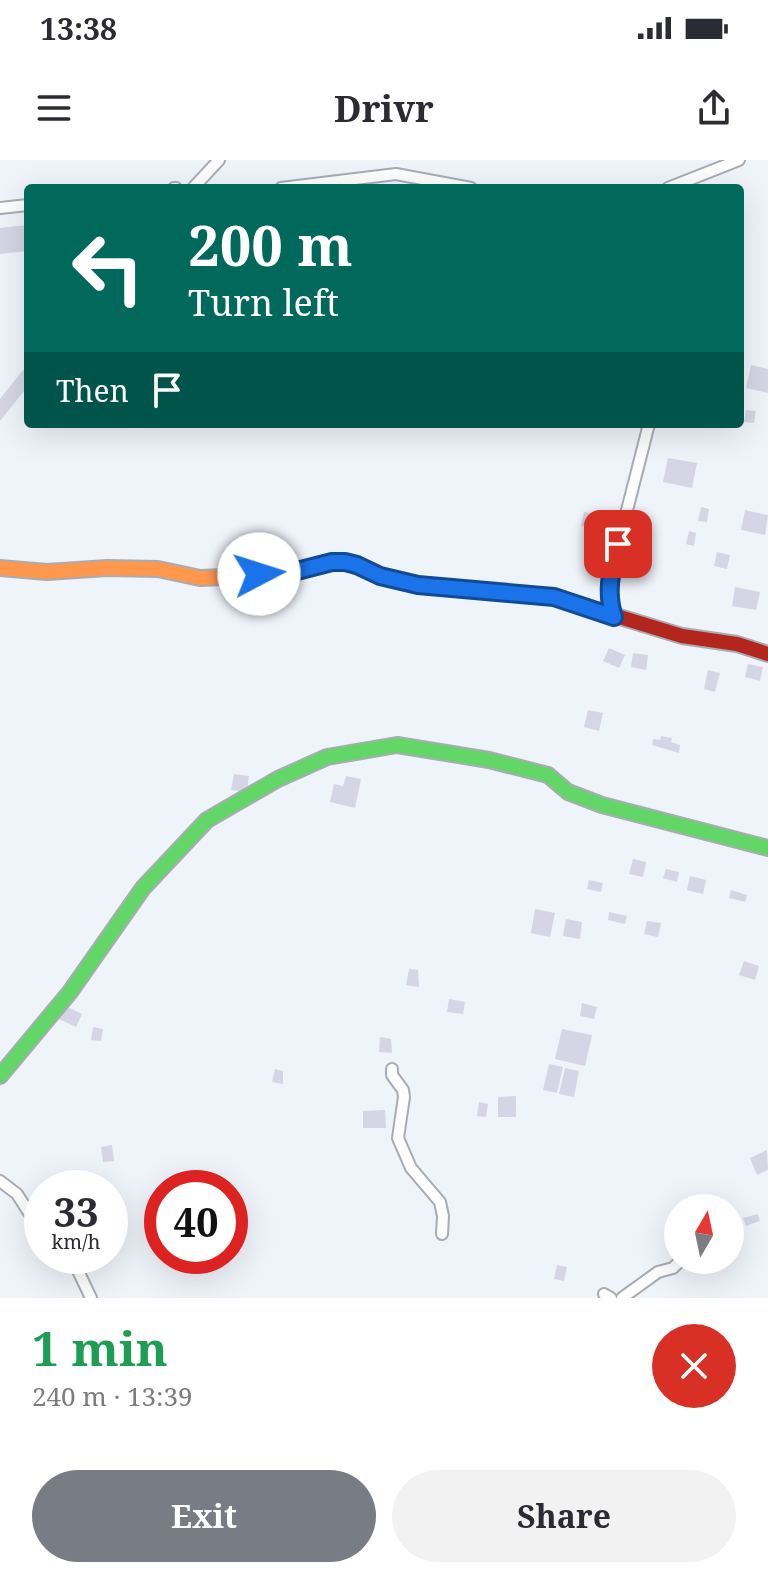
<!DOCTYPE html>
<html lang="en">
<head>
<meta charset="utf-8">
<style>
	:root { --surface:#fff; --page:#f2f2f3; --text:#2b2b33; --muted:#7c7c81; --accent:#787c84 }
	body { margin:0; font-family:"Noto Serif",serif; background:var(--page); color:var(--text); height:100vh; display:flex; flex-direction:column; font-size:30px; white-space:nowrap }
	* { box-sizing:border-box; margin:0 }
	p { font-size:26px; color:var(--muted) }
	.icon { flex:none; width:44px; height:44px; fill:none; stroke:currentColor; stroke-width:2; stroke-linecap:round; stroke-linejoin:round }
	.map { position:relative; height:1138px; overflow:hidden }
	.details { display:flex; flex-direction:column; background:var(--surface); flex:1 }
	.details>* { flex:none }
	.hud { position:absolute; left:24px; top:24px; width:720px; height:244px; border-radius:8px; box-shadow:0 8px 32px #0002; background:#00695c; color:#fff; overflow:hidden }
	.needle { width:52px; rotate:9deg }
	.buttons { position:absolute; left:664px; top:1034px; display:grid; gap:16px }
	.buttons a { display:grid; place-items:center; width:80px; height:80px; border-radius:50%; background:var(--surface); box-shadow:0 8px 32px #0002; font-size:40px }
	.speed { position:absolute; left:24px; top:1010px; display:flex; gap:16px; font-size:40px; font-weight:700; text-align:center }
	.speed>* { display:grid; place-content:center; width:104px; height:104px; border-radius:50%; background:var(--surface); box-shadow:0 8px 32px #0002; line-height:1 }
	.speed small { font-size:20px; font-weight:400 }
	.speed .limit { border:12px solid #d22; background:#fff; color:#111 }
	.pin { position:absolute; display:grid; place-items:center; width:68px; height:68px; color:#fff; margin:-34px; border-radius:16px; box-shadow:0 4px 12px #0006 }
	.me { position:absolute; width:88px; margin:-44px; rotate:85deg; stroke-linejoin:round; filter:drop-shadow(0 0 6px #0008) }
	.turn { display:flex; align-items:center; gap:28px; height:168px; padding:0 32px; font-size:36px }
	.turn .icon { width:104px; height:104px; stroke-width:2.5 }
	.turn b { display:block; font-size:56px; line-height:68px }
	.then { display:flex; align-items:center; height:76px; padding:0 32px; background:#0003; gap:16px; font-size:30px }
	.round { display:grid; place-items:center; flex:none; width:84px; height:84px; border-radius:42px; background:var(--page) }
	.overview { display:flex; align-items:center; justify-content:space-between; height:136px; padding:0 32px }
	h1 { font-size:48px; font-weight:700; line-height:60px; color:#1e9e55 }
	.primary-button { display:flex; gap:16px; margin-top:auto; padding:16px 32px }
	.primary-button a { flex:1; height:92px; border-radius:48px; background:var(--accent); color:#fff; font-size:32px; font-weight:700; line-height:92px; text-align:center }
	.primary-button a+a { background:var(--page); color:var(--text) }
	.status { display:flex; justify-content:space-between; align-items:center; height:56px; padding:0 40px; background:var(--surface); direction:ltr }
	.status svg { height:22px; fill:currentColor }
	header { display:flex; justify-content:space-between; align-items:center; height:104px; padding:0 32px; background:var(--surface); font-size:36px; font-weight:700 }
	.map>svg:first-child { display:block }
	.building { fill:#d6d5e5 }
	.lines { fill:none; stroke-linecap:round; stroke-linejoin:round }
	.street-casing { stroke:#a8acb2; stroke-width:14 }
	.fast-casing { stroke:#a8acb2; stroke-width:18 }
	.slow-casing { stroke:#a8acb2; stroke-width:18 }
	.jam-casing { stroke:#a8acb2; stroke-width:18 }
	.street { stroke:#fdfdfe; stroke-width:10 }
	.fast { stroke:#63d668; stroke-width:14 }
	.slow { stroke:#ff974d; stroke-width:14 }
	.jam { stroke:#b3261e; stroke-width:14 }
	.route-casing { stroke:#114b97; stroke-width:20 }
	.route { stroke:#1a73e8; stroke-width:14 }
</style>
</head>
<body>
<div class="status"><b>13:38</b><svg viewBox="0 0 49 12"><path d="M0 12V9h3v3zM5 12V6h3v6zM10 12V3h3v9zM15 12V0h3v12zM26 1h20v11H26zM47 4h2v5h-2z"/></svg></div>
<header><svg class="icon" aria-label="menu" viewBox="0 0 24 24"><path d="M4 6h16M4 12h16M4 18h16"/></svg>Drivr<svg class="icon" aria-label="share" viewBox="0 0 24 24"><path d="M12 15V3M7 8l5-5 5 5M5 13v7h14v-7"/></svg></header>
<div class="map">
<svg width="768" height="1138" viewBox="0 0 768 1138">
	<rect width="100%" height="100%" fill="#eff3fa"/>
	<g class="building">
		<path d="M 28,65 L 28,91 L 0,94 L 0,68 Z"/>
		<path d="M 751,205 L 768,209 L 768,233 L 746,228 Z"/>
		<path d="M 23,210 L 28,214 L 28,226 L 0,261 L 0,239 Z"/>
		<path d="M 746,250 L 756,251 L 754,263 L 744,262 Z"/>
		<path d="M 668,298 L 697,303 L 692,328 L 663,322 Z"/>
		<path d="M 701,347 L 709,349 L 707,362 L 698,361 Z"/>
		<path d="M 745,350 L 768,355 L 765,375 L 741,370 Z"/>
		<path d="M 584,352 L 594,354 L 591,368 L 581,366 Z"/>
		<path d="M 689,371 L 696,373 L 694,386 L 686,384 Z"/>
		<path d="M 717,392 L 730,395 L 727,409 L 714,406 Z"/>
		<path d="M 735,427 L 760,432 L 756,450 L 732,446 Z"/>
		<path d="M 609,488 L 625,495 L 619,508 L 603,501 Z"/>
		<path d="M 633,493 L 648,495 L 646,510 L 631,507 Z"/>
		<path d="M 748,504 L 763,507 L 760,521 L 745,517 Z"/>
		<path d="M 708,510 L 720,513 L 715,532 L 704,529 Z"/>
		<path d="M 588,550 L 603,553 L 599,571 L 584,567 Z"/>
		<path d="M 661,576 L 672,578 L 671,582 L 680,585 L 679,593 L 652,585 L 653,579 L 660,580 Z"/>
		<path d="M 234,614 L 249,616 L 247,632 L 231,630 Z"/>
		<path d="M 346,616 L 361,619 L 355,648 L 330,642 L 334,624 L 343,626 Z"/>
		<path d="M 633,699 L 646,702 L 643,717 L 629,714 Z"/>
		<path d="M 666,709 L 679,712 L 677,722 L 663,718 Z"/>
		<path d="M 690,716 L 706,720 L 703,734 L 687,730 Z"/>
		<path d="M 589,720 L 603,723 L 601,732 L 587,729 Z"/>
		<path d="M 731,730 L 747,735 L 745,742 L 729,738 Z"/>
		<path d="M 535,749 L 555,753 L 550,777 L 531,773 Z"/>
		<path d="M 609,752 L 627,756 L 625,764 L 608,760 Z"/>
		<path d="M 566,759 L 582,762 L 580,779 L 563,776 Z"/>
		<path d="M 647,761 L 661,763 L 658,777 L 644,774 Z"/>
		<path d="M 744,801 L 759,806 L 755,820 L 739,815 Z"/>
		<path d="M 409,809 L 418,810 L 419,827 L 406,825 Z"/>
		<path d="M 449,839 L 465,842 L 463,854 L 447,852 Z"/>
		<path d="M 582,843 L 597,847 L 594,859 L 580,856 Z"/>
		<path d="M 63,845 L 82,854 L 76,867 L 57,858 Z"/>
		<path d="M 93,867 L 103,869 L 101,881 L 91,880 Z"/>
		<path d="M 562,869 L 592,875 L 585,906 L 555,899 Z"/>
		<path d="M 380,877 L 391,879 L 392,893 L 379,892 Z"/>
		<path d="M 549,904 L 563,907 L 557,933 L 543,930 Z"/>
		<path d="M 565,908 L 579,911 L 574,937 L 559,934 Z"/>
		<path d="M 275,909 L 283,911 L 283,924 L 272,922 Z"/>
		<path d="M 516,936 L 516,957 L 498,957 L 498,937 Z"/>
		<path d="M 479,942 L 488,944 L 486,957 L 477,956 Z"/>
		<path d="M 385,950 L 386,968 L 363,968 L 363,951 Z"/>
		<path d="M 112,985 L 114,1001 L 103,1002 L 101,987 Z"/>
		<path d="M 767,990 L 768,1010 L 757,1015 L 750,998 Z"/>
		<path d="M 758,1054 L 760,1061 L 746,1066 L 743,1058 Z"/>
		<path d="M 557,1105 L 567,1107 L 564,1121 L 554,1119 Z"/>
	</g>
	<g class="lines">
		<g class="street-casing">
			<g id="street">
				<path d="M 174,28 L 176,28"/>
				<path d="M 193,28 L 219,0"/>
				<path d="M 281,28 L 396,14 L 471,28"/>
				<path d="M 668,28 L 739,0"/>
				<path d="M 0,48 L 28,45"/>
				<path d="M 614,457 L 608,439 L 611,413 L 649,264"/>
				<path d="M 392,909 L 392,915 L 403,930 L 404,937 L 398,978 L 411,1008 L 440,1042 L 443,1056 L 442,1074"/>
				<path d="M 0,1021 L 17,1034 L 42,1073"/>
				<path d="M 71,1096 L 91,1138"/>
				<path d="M 604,1134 L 611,1138"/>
				<path d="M 622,1138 L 658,1112 L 673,1108 L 681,1100"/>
			</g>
		</g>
		<g class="fast-casing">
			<path id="fast" d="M 0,916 L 70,832 L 143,728 L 207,660 L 278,619 L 327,597 L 397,585 L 489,600 L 548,615 L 568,632 L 602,645 L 768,688"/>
		</g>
		<g class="slow-casing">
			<path id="slow" d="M 0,408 L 47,412 L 107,408 L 158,409 L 200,418 L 276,415 L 332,402 L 345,402 L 380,416 L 418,425"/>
		</g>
		<g class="jam-casing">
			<path id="jam" d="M 418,425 L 554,437 L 682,476 L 737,484 L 768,494"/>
		</g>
		<use href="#street" class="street"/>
		<use href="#fast" class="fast"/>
		<use href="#slow" class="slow"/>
		<use href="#jam" class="jam"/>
	</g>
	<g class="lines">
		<g class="route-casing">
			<path id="route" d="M 259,414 L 293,412 L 332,402 L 345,402 L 357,405 L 380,416 L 418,425 L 554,437 L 614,457 C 605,431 612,409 618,384"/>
		</g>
		<use href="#route" class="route"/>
	</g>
</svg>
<div class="buttons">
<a><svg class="needle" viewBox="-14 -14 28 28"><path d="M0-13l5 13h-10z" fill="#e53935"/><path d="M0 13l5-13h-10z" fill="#7c7c81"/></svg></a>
</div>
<div class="speed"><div>33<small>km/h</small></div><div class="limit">40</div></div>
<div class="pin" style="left:618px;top:384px;background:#d93025"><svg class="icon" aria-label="arrive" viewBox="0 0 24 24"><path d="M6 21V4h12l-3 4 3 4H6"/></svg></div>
<svg class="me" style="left:259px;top:414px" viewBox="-20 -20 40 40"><circle r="19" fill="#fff"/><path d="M0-13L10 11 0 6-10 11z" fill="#1a73e8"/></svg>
<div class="hud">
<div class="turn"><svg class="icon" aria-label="left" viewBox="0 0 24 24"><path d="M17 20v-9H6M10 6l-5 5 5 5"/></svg><div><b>200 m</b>Turn left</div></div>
<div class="then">Then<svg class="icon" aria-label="arrive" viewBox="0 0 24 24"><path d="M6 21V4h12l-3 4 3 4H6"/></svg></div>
</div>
</div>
<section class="details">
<div class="overview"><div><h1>1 min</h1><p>240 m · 13:39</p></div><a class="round" style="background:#d93025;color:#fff"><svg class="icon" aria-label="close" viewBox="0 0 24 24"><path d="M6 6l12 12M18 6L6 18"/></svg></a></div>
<div class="primary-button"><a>Exit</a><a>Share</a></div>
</section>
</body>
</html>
